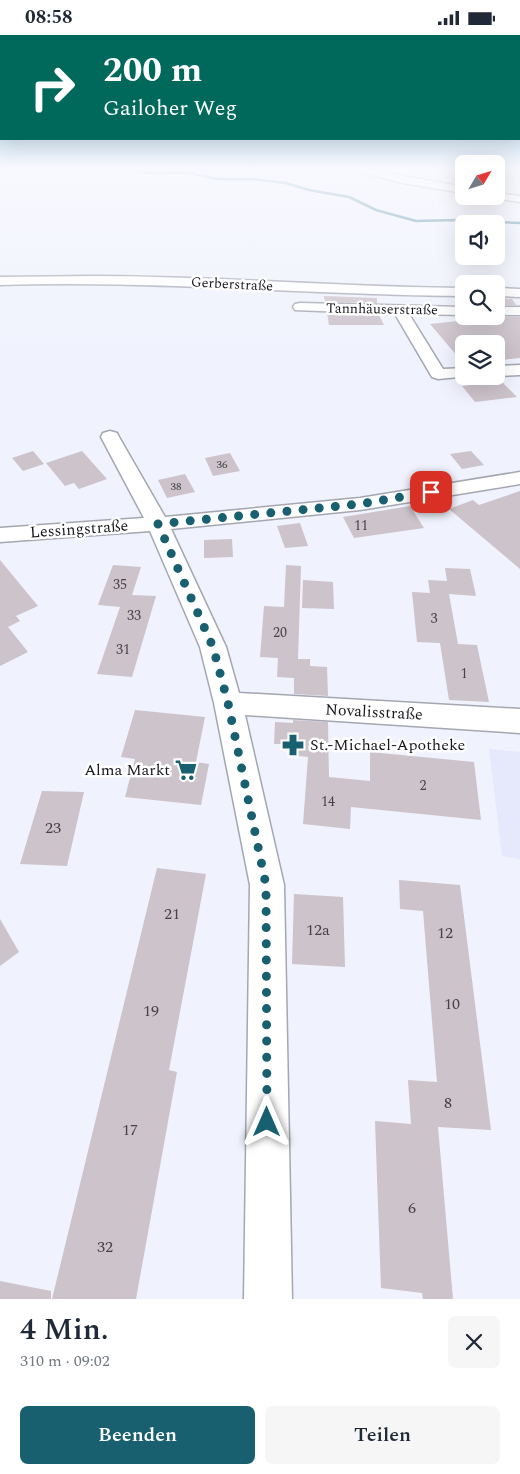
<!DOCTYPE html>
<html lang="de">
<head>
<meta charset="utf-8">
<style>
	:root { --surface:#fff; --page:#f6f6f7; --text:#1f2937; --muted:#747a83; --accent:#186070 }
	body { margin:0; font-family:Spectral,serif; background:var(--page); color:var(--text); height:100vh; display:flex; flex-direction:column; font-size:19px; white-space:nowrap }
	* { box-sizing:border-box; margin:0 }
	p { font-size:16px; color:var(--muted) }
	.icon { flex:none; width:28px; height:28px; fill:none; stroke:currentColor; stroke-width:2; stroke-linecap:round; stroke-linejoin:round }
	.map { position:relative; height:1264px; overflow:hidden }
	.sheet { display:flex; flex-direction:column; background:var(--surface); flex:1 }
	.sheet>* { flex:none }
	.guide { position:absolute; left:0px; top:0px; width:520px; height:105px; box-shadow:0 5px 20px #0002; background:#00695c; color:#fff; overflow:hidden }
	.needle { width:32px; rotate:52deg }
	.buttons { position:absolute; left:455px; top:120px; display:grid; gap:10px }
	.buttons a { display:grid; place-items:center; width:50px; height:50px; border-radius:8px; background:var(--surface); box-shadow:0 5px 20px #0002; font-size:25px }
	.pin { position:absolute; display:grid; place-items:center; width:42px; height:42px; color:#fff; margin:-21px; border-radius:10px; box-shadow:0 2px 8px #0006 }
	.me { position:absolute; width:55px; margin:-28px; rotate:0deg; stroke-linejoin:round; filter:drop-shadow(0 0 4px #0008) }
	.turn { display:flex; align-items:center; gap:18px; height:105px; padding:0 20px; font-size:22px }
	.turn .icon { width:65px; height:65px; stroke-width:2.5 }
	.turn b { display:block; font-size:35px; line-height:42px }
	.round { display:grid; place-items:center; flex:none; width:52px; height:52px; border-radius:8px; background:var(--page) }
	.head { display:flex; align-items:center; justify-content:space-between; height:85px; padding:0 20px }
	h1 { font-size:30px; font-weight:600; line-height:38px }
	.button { display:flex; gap:10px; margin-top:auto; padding:10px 20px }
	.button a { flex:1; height:58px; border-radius:8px; background:var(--accent); color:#fff; font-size:20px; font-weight:600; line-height:58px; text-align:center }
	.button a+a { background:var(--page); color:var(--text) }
	.status { display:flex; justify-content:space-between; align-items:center; height:35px; padding:0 25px; background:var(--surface); direction:ltr }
	.status svg { height:14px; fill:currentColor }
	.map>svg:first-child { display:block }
	.built { fill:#e6e8fb }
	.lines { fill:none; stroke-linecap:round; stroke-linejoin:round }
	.stream { stroke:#35798c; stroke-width:2.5 }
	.building { fill:#cdc3cb }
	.minor-casing { stroke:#a4a6b1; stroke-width:3 }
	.minor { fill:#fff; fill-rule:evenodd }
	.route { stroke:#186070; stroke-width:9; stroke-dasharray:0 16.2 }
	.labels { text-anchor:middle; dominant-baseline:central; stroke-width:5; stroke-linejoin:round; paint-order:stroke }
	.far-number-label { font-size:11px; fill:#444348 }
	.far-street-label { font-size:14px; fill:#17181c; stroke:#fff }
	.number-label { font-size:14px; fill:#444348 }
	.street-label { font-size:16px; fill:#17181c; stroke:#fff }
	.poi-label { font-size:16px; fill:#17181c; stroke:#fff; text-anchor:start }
	.near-number-label { font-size:16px; fill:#444348 }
</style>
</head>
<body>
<div class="status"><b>08:58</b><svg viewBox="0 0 49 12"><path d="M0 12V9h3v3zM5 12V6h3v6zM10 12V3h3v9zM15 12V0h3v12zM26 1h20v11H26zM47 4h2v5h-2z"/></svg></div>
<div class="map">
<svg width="520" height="1264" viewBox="0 0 520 1264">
	<rect width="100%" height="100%" fill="#f0f2fd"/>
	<path class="built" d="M 489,714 L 520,717 L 520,824 L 502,821 Z"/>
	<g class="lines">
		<path class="stream" d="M 135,135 L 149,138 L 185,137 L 217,144 L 252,144 L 286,148 L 309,155 L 349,162 L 376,175 L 416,186 L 457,185 L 520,188"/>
	</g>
	<g class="building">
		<path d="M 324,261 L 377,263 L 377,268 L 325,267 Z"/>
		<path d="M 496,263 L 512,264 L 516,270 L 496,270 Z"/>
		<path d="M 327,278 L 379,280 L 384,290 L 329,290 Z"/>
		<path d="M 496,282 L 520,282 L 520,323 L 502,325 L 496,320 L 496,309 L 464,309 L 464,329 L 430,289 Z"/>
		<path d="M 501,346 L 517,362 L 475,367 L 462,351 Z"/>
		<path d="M 33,416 L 44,429 L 23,436 L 12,423 Z"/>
		<path d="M 82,416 L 107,444 L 79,454 L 74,448 L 65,451 L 46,428 Z"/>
		<path d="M 471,416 L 484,430 L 462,434 L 450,419 Z"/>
		<path d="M 230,418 L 240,436 L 213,441 L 205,423 Z"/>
		<path d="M 185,439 L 195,457 L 167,463 L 158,445 Z"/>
		<path d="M 520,456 L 520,534 L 449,474 L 473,465 L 479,470 Z"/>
		<path d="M 410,471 L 424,493 L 354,503 L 343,482 Z"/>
		<path d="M 300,488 L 308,511 L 285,513 L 277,491 Z"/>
		<path d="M 232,504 L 233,522 L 204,523 L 204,505 Z"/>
		<path d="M 0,525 L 38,571 L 16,581 L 20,586 L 8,592 L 28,617 L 0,631 Z"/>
		<path d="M 113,530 L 141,532 L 132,560 L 156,561 L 132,642 L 97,639 L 120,572 L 98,570 Z"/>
		<path d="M 286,530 L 301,531 L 298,624 L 310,624 L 310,631 L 327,632 L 328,661 L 294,659 L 294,643 L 277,642 L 278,623 L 260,622 L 264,571 L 284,572 Z"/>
		<path d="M 445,533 L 470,534 L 476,561 L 449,559 L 458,609 L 477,610 L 489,667 L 449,665 L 440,608 L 417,607 L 412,557 L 430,558 L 428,545 L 447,546 Z"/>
		<path d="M 303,545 L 333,547 L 334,574 L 302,573 Z"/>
		<path d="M 135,675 L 205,682 L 196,727 L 209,729 L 201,770 L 125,762 L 135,724 L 121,722 Z"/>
		<path d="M 293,685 L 328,687 L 329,742 L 370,746 L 370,717 L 474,727 L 481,785 L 351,772 L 350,794 L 303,789 L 308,722 L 289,720 L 289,709 L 274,709 L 275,687 L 293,688 Z"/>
		<path d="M 42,756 L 84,757 L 67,831 L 20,829 Z"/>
		<path d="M 157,833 L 206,839 L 169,1035 L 177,1037 L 136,1264 L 52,1264 Z"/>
		<path d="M 399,845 L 460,850 L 491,1095 L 438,1092 L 453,1264 L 423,1264 L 422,1258 L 381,1253 L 375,1086 L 411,1089 L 408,1045 L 437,1047 L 423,876 L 400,874 Z"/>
		<path d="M 294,859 L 343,862 L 345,932 L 292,929 Z"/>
		<path d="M 0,884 L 19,917 L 0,931 Z"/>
		<path d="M 0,1246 L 51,1256 L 51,1264 L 0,1264 Z"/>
	</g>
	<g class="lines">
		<g class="minor-casing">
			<g id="minor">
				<path d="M 353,135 L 371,135 L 464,152 L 464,158 L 402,148 Z"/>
				<path d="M 496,158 L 520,161 L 520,167 L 492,163 L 491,161 L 496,161 Z"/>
				<path d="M 91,241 C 216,241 340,252 464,253 L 464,261 C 309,260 155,245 0,250 L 0,242 Z"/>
				<path d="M 496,253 L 520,254 L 520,262 L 496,261 Z"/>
				<path d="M 300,268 L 464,272 L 464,280 L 409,279 L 443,334 L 464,333 L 464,341 L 470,341 L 438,344 L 432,342 L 395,279 L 295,275 L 293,272 L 295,269 Z"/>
				<rect x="496" y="272" width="24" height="8"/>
				<path d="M 520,330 L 520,340 L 496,341 L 496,331 Z"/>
				<path d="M 110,396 L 117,398 L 119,402 L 165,482 L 360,463 L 520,437 L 520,449 L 360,475 L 171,494 L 226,612 L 239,658 L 520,674 L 520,698 L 245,680 L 284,850 L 292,1264 L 244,1264 L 250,850 L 214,668 L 200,612 L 150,496 L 0,507 L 0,493 L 144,483 L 101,402 L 103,398 Z"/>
			</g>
		</g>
		<use href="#minor" class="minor"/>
	</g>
	<linearGradient id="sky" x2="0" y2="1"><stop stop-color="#65add6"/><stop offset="0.43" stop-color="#f8f9fe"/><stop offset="1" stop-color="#f8f9fe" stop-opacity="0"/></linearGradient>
	<rect width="520" height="312" fill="url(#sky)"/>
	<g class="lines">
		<path class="route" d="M 267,1087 L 266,850 L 228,668 L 213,612 L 158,489 L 360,469 L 431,457"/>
	</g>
	<defs>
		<g id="pharmacy-bare" transform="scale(1.725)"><path d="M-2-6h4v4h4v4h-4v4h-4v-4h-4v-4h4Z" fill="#186070" stroke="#fff" stroke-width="2.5" paint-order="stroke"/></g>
		<g id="supermarket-bare" transform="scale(1.725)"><path d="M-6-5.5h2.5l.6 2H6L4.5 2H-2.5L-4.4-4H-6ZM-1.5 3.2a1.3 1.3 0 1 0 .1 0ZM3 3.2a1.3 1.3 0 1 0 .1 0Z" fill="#186070" stroke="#fff" stroke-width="2.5" paint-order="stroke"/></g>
	</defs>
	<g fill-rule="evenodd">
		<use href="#pharmacy-bare" x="293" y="710"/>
		<use href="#supermarket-bare" x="186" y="735"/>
	</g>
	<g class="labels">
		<g class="far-number-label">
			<text x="222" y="429">36</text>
			<text x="176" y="451">38</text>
		</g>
		<g class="far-street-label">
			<text transform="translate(232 249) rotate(3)">Gerberstraße</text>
			<text transform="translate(382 274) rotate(1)">Tannhäuserstraße</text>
		</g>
		<g class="number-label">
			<text x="361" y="490">11</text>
			<text x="120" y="549">35</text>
			<text x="134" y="580">33</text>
			<text x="434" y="583">3</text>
			<text x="280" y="597">20</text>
			<text x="123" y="614">31</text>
			<text x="464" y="638">1</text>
			<text x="423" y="750">2</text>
			<text x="328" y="766">14</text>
		</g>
		<g class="street-label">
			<text transform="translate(79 494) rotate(-4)">Lessingstraße</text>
			<text transform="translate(374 677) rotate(3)">Novalisstraße</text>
		</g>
		<g class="poi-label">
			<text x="310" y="710">St.-Michael-Apotheke</text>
			<text x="170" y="735" text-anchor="end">Alma Markt</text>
		</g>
		<g class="near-number-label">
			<text x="53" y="793">23</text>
			<text x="172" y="879">21</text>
			<text x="318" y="895">12a</text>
			<text x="445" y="898">12</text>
			<text x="452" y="969">10</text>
			<text x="151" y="976">19</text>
			<text x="448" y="1068">8</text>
			<text x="130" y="1095">17</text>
			<text x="412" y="1173">6</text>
			<text x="105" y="1212">32</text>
		</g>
	</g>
</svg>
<div class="buttons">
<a><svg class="needle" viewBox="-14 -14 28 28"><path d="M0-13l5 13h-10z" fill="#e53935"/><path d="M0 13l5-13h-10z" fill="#747a83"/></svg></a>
<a><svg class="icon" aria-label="sound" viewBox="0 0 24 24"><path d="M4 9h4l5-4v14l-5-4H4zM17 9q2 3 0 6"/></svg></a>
<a><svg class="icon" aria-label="search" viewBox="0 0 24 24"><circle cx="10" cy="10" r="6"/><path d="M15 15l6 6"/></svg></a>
<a><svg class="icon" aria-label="layers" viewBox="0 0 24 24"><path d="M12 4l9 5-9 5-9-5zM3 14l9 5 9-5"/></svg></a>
</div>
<div class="pin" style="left:431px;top:457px;background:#d93025"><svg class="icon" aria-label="arrive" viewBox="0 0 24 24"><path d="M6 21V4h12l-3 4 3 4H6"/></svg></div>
<svg class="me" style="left:267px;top:1087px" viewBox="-20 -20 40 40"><path d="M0-17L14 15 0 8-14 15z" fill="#186070" stroke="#fff" stroke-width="4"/></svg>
<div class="guide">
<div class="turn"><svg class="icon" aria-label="right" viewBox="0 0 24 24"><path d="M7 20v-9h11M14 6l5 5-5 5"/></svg><div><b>200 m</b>Gailoher Weg</div></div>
</div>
</div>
<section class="sheet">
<div class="head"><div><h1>4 Min.</h1><p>310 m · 09:02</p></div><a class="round"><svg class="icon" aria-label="close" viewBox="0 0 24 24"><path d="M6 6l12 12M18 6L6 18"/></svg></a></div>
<div class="button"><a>Beenden</a><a>Teilen</a></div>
</section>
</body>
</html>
